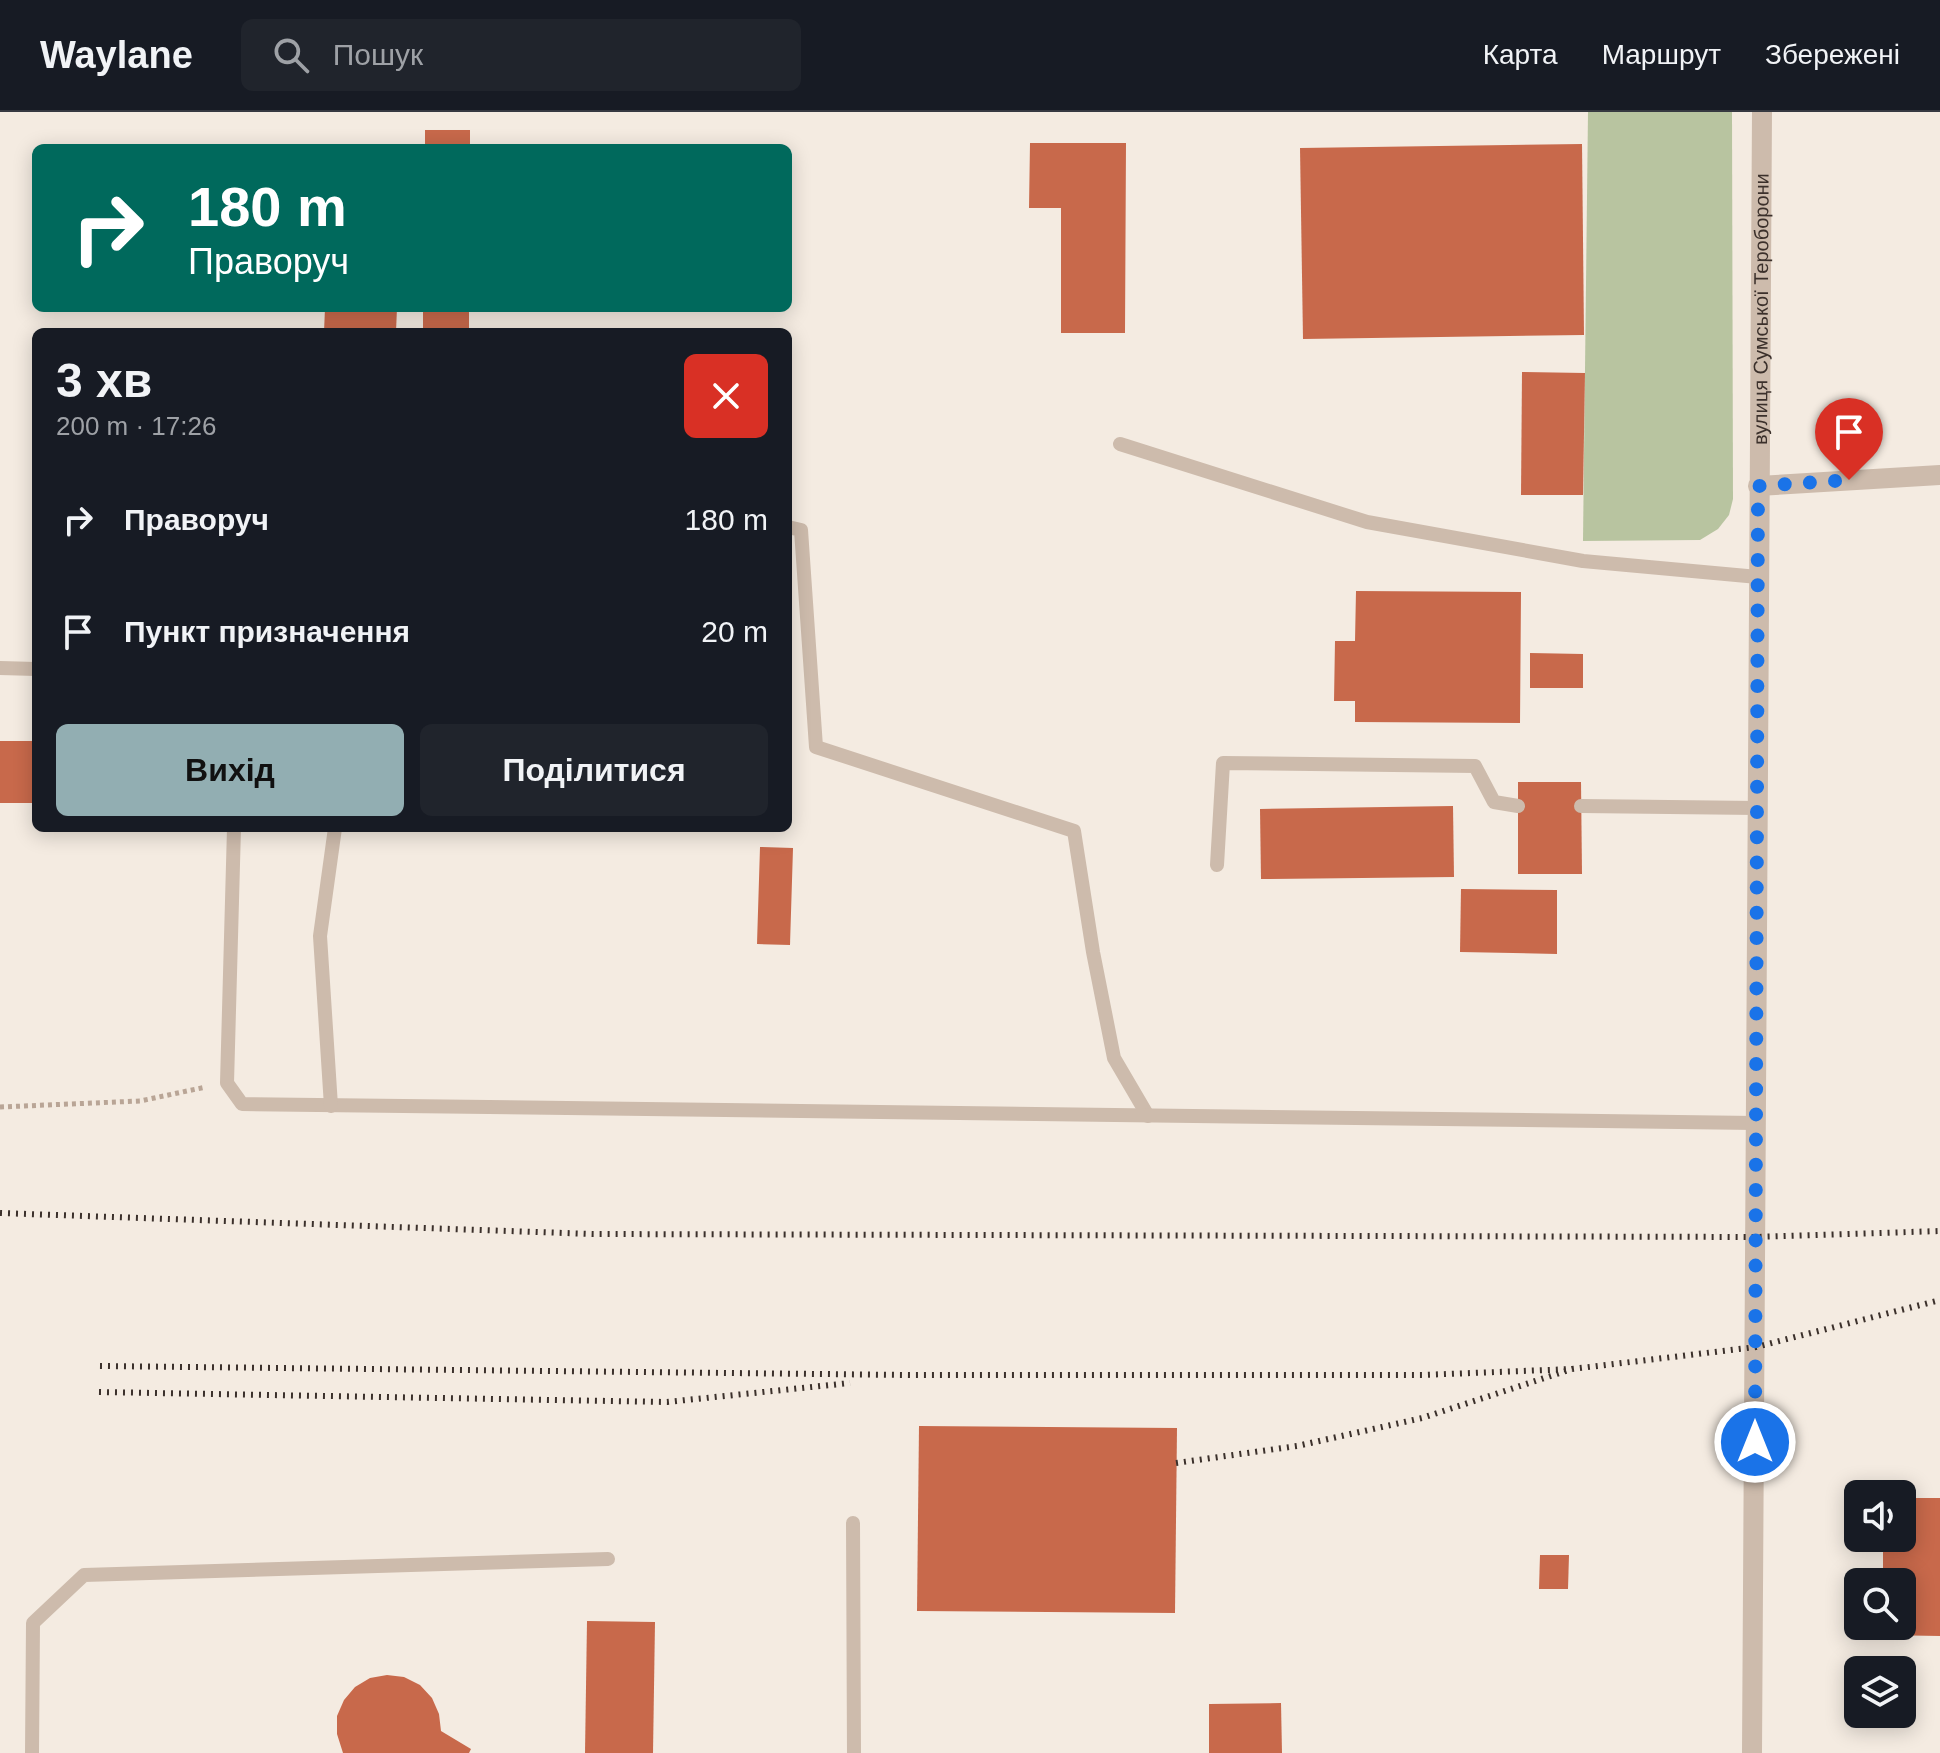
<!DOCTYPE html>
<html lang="uk">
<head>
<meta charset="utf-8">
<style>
	:root { --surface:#171b24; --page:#20242c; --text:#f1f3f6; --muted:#9ea1a6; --line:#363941; --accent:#92aeb2 }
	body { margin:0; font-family:Arial,sans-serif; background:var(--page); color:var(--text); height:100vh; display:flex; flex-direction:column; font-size:30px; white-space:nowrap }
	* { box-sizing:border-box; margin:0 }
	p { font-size:26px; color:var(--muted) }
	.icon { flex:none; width:44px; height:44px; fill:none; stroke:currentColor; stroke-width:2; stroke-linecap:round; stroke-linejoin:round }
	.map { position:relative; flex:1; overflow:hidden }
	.panel { position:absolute; left:32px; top:216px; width:760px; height:504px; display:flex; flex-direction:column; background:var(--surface); border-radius:12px; box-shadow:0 4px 20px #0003 }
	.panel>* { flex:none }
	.hud { position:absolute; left:32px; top:32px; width:760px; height:168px; border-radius:12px; box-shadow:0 4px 20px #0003; background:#00695c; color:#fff; overflow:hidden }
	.fabs { position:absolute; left:1844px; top:1368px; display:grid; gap:16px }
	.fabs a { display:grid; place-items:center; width:72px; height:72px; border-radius:12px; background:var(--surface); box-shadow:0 4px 20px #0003; font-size:40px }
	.pin { position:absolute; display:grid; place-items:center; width:68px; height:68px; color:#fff; margin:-82px -34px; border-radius:50% 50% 50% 0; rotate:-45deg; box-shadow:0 0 8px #0007 }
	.pin .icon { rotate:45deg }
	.me { position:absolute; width:88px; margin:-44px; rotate:0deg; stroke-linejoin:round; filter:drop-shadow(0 0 6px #0008) }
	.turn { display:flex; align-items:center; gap:28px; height:168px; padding:0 24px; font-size:36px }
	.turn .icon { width:104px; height:104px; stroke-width:2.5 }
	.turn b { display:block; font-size:56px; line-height:68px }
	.round { display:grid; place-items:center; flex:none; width:84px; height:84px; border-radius:12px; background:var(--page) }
	.overview { display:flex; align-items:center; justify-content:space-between; height:136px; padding:0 24px }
	h1 { font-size:48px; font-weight:700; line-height:60px }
	.button { display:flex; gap:16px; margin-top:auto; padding:16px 24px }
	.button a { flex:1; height:92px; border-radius:12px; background:var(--accent); color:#111; font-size:32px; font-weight:700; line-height:92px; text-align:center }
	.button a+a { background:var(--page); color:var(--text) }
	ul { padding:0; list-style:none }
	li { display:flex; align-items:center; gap:24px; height:112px; padding:0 24px }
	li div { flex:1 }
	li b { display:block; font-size:30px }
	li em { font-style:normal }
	header { display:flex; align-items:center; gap:48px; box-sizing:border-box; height:112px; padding:0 40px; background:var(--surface); border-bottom:2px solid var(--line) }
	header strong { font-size:38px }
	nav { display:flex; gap:44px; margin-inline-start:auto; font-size:28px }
	.search { width:560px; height:72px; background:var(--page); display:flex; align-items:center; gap:20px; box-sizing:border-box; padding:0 28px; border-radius:12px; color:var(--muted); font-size:30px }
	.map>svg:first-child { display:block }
	.green { fill:#b8c4a0 }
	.building { fill:#c8694b }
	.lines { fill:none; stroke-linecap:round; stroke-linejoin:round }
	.path { stroke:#b9a596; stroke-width:5; stroke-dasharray:4 4; stroke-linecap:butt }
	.service { stroke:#cdbbac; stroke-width:14 }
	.minor { stroke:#cdbbac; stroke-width:20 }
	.rail { stroke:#3b302b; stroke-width:6; stroke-dasharray:2 6; stroke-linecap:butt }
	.route { stroke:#1a73e8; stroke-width:14; stroke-dasharray:0 25.2 }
	.labels { text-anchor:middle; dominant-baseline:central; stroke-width:8; stroke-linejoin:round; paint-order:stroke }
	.street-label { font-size:20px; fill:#3b302b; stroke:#fbf5ee }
</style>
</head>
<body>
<header>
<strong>Waylane</strong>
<div class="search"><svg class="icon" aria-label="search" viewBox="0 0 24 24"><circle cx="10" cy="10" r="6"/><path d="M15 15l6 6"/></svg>Пошук</div>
<nav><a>Карта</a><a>Маршрут</a><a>Збережені</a></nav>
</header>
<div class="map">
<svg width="1940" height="1641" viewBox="0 0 1940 1641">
	<rect width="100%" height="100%" fill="#f4ebe1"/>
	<path class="green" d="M 1588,0 L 1732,0 L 1733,387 L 1729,403 L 1718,417 L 1700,428 L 1583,429 Z"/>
	<g class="building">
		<rect x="425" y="18" width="45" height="18"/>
		<path d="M 1030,31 L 1126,31 L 1125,221 L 1061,221 L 1061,96 L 1029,96 Z"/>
		<path d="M 1582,32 L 1584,223 L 1303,227 L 1300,36 Z"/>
		<path d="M 325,196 L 397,196 L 396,220 L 324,220 Z"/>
		<rect x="423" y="196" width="46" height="24"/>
		<path d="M 1522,260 L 1585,261 L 1583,383 L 1521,383 Z"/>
		<path d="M 1356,479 L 1521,480 L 1520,611 L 1355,610 L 1355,589 L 1334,589 L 1335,529 L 1355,529 Z"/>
		<path d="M 1530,541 L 1583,542 L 1583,576 L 1530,576 Z"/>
		<rect x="0" y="629" width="36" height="62"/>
		<path d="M 1518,670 L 1581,670 L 1582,762 L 1518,762 Z"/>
		<path d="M 1453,694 L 1454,765 L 1261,767 L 1260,697 Z"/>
		<path d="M 760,735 L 793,736 L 790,833 L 757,832 Z"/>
		<path d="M 1461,777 L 1557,778 L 1557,842 L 1460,840 Z"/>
		<path d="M 919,1314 L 1177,1316 L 1175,1501 L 917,1499 Z"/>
		<path d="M 1902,1386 L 1940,1386 L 1940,1524 L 1882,1523 L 1882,1514 L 1902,1514 L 1902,1470 L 1883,1470 L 1883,1426 L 1902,1426 Z"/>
		<path d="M 1540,1443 L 1569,1443 L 1568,1477 L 1539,1477 Z"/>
		<path d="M 587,1509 L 655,1510 L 653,1641 L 585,1641 Z"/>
		<path d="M 387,1563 L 404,1565 L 420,1573 L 432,1586 L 439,1602 L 441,1619 L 471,1637 L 469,1641 L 343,1641 L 337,1622 L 337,1604 L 344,1588 L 355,1575 L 370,1566 Z"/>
		<path d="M 1281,1591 L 1282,1641 L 1209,1641 L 1209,1592 Z"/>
	</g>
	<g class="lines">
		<path class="path" d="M 0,995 L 140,989 L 206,975"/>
		<g class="service">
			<path d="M 1120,332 L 1367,410 L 1583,449 L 1758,465"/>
			<path d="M 788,415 L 801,418 L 816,635 L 1074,719 L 1093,840 L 1114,946 L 1148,1004"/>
			<path d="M 0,556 L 36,557"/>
			<path d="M 1581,694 L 1757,696"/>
			<path d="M 234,716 L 227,971 L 242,992 L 1755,1011"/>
			<path d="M 1217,753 L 1223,651 L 1475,654 L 1494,690 L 1518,694"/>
			<path d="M 331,994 L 320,824 L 335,716"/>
			<path d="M 853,1411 L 854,1641"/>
			<path d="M 32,1641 L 33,1511 L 84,1463 L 608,1447"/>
		</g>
		<g class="minor">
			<path d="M 1758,374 L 1940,363"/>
			<path id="s1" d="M 1752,1641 L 1762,0"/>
		</g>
		<g class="rail">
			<path d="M 0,1101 L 593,1122 L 1756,1125 L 1940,1119"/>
			<path d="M 100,1254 L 909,1263 L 1422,1263 L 1572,1257"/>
			<path d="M 99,1280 L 667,1290 L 850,1271"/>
			<path d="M 1176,1351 L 1297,1334 L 1422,1306 L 1572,1257 L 1756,1235 L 1940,1188"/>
		</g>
	</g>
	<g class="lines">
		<path class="route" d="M 1755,1330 L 1758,374 L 1849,368"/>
	</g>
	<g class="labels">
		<g class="street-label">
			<text stroke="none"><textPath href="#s1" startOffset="1444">вулиця Сумської Тероборони</textPath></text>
		</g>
	</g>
</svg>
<div class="fabs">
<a><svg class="icon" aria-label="sound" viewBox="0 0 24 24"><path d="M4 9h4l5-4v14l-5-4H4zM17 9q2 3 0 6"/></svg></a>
<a><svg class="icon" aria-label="search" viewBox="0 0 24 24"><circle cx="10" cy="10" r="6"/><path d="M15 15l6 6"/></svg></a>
<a><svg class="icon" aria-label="layers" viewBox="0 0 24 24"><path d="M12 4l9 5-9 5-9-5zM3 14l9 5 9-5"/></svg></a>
</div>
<div class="pin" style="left:1849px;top:368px;background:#d93025"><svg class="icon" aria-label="arrive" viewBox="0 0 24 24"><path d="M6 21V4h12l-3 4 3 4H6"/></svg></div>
<svg class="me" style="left:1755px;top:1330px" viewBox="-20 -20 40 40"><circle r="17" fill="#1a73e8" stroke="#fff" stroke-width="3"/><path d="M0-11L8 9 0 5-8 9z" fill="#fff"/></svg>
<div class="hud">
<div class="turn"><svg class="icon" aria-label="right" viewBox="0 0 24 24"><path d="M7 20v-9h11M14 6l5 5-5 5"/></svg><div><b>180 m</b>Праворуч</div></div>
</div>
<section class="panel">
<div class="overview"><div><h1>3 хв</h1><p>200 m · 17:26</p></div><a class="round" style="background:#d93025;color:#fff"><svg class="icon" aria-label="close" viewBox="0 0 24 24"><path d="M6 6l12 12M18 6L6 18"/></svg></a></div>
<ul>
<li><svg class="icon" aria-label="right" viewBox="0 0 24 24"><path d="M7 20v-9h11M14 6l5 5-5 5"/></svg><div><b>Праворуч</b></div><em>180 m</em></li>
<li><svg class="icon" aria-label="arrive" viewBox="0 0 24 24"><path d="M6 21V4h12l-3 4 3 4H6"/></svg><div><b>Пункт призначення</b></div><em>20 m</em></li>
</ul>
<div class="button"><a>Вихід</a><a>Поділитися</a></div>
</section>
</div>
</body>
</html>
